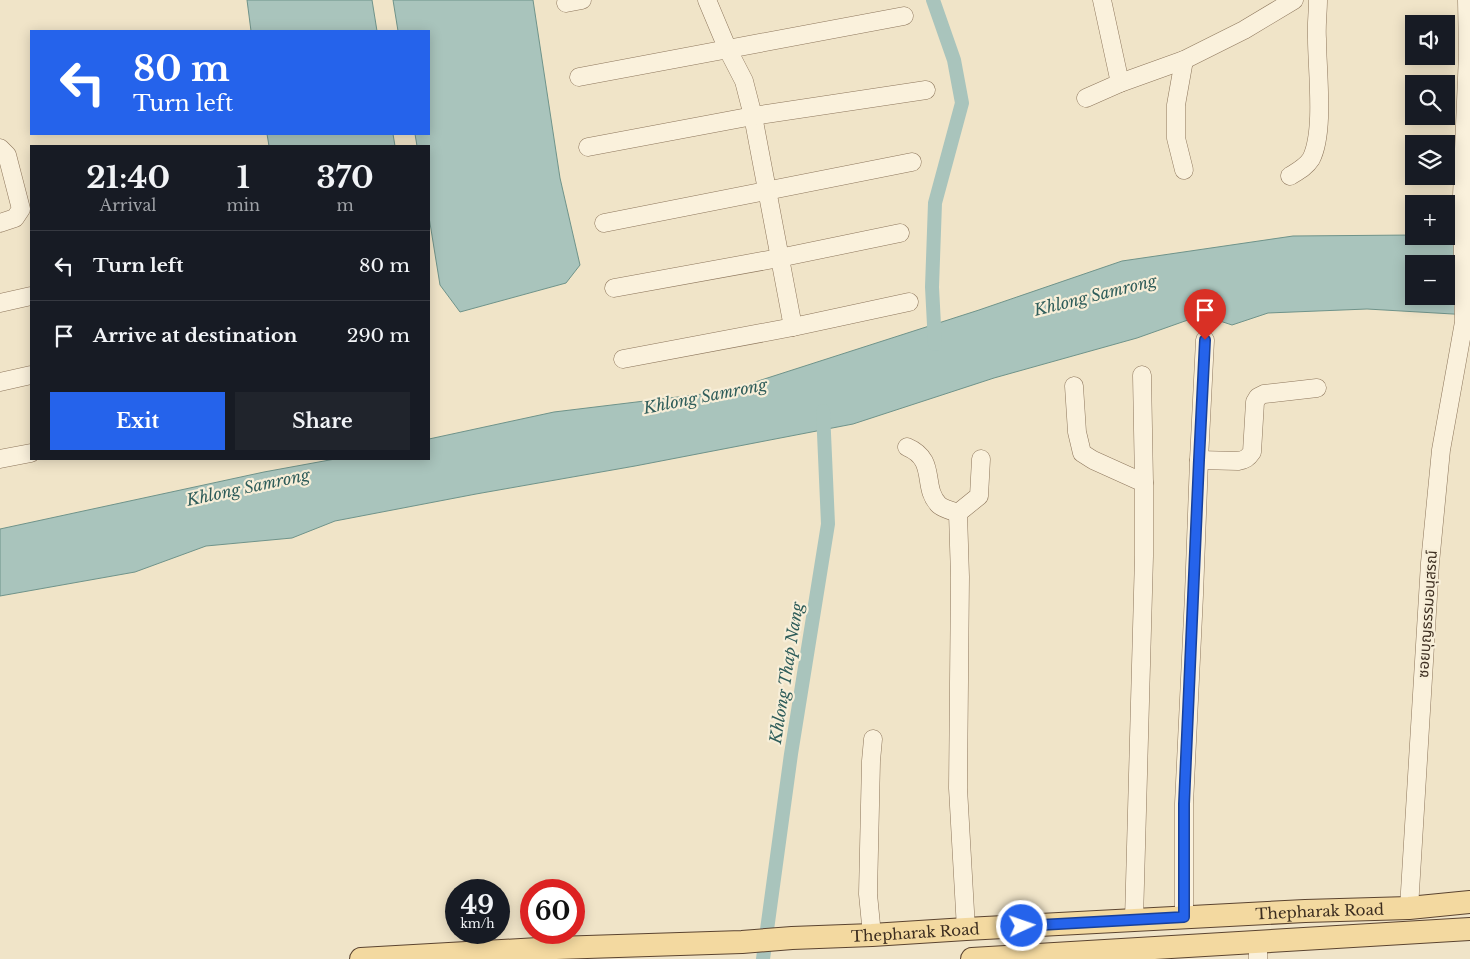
<!DOCTYPE html>
<html lang="en">
<head>
<meta charset="utf-8">
<style>
	:root { --surface:#171b24; --page:#20242c; --text:#f1f3f6; --muted:#9ea1a6; --line:#363941; --accent:#2563eb }
	body { margin:0; font-family:"Libre Baskerville","Noto Sans Thai",serif; background:var(--page); color:var(--text); height:100vh; display:flex; flex-direction:column; font-size:19px; white-space:nowrap }
	* { box-sizing:border-box; margin:0 }
	p { font-size:16px; color:var(--muted) }
	.icon { flex:none; width:28px; height:28px; fill:none; stroke:currentColor; stroke-width:2; stroke-linecap:round; stroke-linejoin:round }
	.map { position:relative; flex:1; overflow:hidden }
	.sheet { position:absolute; left:30px; top:145px; width:400px; height:315px; display:flex; flex-direction:column; background:var(--surface); border-radius:0px; box-shadow:0 2px 12px #0003 }
	.sheet>* { flex:none }
	.top-card { position:absolute; left:30px; top:30px; width:400px; height:105px; border-radius:0px; box-shadow:0 2px 12px #0003; background:#2563eb; color:#fff; overflow:hidden }
	.fabs { position:absolute; left:1405px; top:15px; display:grid; gap:10px }
	.fabs a { display:grid; place-items:center; width:50px; height:50px; border-radius:0px; background:var(--surface); box-shadow:0 2px 12px #0003; font-size:25px }
	.speed { position:absolute; left:445px; top:879px; display:flex; gap:10px; font-size:25px; font-weight:700; text-align:center }
	.speed>* { display:grid; place-content:center; width:65px; height:65px; border-radius:50%; background:var(--surface); box-shadow:0 2px 12px #0003; line-height:1 }
	.speed small { font-size:12px; font-weight:400 }
	.speed .limit { border:8px solid #d22; background:#fff; color:#111 }
	.pin { position:absolute; display:grid; place-items:center; width:42px; height:42px; color:#fff; margin:-51px -21px; border-radius:50% 50% 50% 0; rotate:-45deg; box-shadow:0 0 5px #0007 }
	.pin .icon { rotate:45deg }
	.me { position:absolute; width:55px; margin:-28px; rotate:87deg; stroke-linejoin:round; filter:drop-shadow(0 0 4px #0008) }
	.turn { display:flex; align-items:center; gap:18px; height:105px; padding:0 20px; font-size:22px }
	.turn .icon { width:65px; height:65px; stroke-width:2.5 }
	.turn b { display:block; font-size:35px; line-height:42px }
	.eta { display:flex; justify-content:space-evenly; align-items:center; height:85px; text-align:center }
	.eta b { font-size:30px; font-weight:700; line-height:35px }
	.primary-button { display:flex; gap:10px; margin-top:auto; padding:10px 20px }
	.primary-button a { flex:1; height:58px; border-radius:0px; background:var(--accent); color:#fff; font-size:20px; font-weight:700; line-height:58px; text-align:center }
	.primary-button a+a { background:var(--page); color:var(--text) }
	ul { padding:0; list-style:none }
	li { display:flex; align-items:center; gap:15px; height:70px; padding:0 20px; border-top:1px solid var(--line) }
	li div { flex:1 }
	li b { display:block; font-size:19px }
	li em { font-style:normal }
	.map>svg:first-child { display:block }
	.water { fill:#a9c4bc; stroke:#6f938a; fill-rule:evenodd }
	.lines { fill:none; stroke-linecap:round; stroke-linejoin:round }
	.canal { stroke:#a9c4bc; stroke-width:14 }
	.minor-casing { stroke:#8d765c; stroke-width:19 }
	.major-casing { stroke:#5b4430; stroke-width:24 }
	.minor { stroke:#faf1dc; stroke-width:18 }
	.major { stroke:#f3d9a0; stroke-width:22 }
	.route-casing { stroke:#184099; stroke-width:12 }
	.route { stroke:#2563eb; stroke-width:9 }
	.labels { text-anchor:middle; dominant-baseline:central; stroke-width:4.5; stroke-linejoin:round; paint-order:stroke }
	.street-label { font-size:15px; fill:#3d2e20; stroke:#f7eed8 }
	.water-label { font-size:16px; font-style:italic; fill:#2f5d5a; stroke:#f7eed8 }
</style>
</head>
<body>
<div class="map">
<svg width="1470" height="959" viewBox="0 0 1470 959">
	<rect width="100%" height="100%" fill="#f0e4c8"/>
	<g class="water">
		<path d="M 247,0 L 372,0 L 377,31 L 251,31 Z"/>
		<path d="M 393,0 L 533,0 L 560,178 L 580,265 L 566,283 L 460,312 L 440,285 L 429,217 L 429,146 L 417,146 L 415,134 L 429,134 L 429,31 L 398,31 Z"/>
		<path d="M 267,134 L 393,134 L 395,146 L 269,146 Z"/>
		<path d="M 1446,234 L 1470,234 L 1470,315 L 1367,309 L 1268,313 L 1232,325 L 1202,315 L 1137,338 L 994,378 L 853,424 L 635,466 L 476,494 L 335,521 L 292,538 L 206,546 L 135,572 L 0,596 L 0,529 L 264,472 L 335,459 L 429,459 L 429,439 L 554,412 L 727,391 L 979,310 L 1122,261 L 1293,236 L 1414,235 L 1414,236 L 1446,236 ZM 1414,264 L 1446,264 L 1446,296 L 1414,296 Z"/>
	</g>
	<g class="lines">
		<g class="canal">
			<path d="M 933,0 L 954,60 L 962,103 L 935,203 L 932,287 L 935,344"/>
			<path d="M 763,959 L 791,754 L 828,524 L 823,411"/>
		</g>
		<g class="minor-casing">
			<g id="minor">
				<path d="M 707,0 L 728,50 L 744,81 L 753,116 L 793,327"/>
				<path d="M 1102,0 L 1120,83"/>
				<path d="M 566,3 L 582,0"/>
				<path d="M 579,77 L 904,16"/>
				<path d="M 1086,98 L 1120,83 L 1184,60 L 1244,30 L 1294,0"/>
				<path d="M 588,147 L 753,116 L 926,90"/>
				<path d="M 0,148 L 7,155 L 21,209 L 15,218 L 0,223"/>
				<path d="M 1184,170 L 1176,138 L 1176,105 L 1184,60"/>
				<path d="M 1290,176 C 1298,171 1306,167 1311,159 C 1325,132 1317,70 1317,39 C 1316,26 1318,13 1318,0"/>
				<path d="M 604,223 L 912,162"/>
				<path d="M 614,288 L 779,258 L 900,233"/>
				<path d="M 0,303 L 31,296"/>
				<path d="M 623,359 L 793,327 L 909,302"/>
				<path d="M 1142,375 L 1144,483"/>
				<path d="M 0,382 L 31,375"/>
				<path d="M 1074,386 L 1077,432 L 1082,453 L 1093,460 L 1144,483 L 1144,556 L 1134,920"/>
				<path d="M 907,447 C 938,460 921,487 939,505 C 944,509 952,511 958,513"/>
				<path d="M 0,459 L 31,453"/>
				<path d="M 1199,460 L 1238,461 C 1245,460 1248,458 1252,452 L 1255,402 L 1258,397 L 1264,394 L 1317,388"/>
				<path d="M 1409,908 L 1430,563 L 1441,450 L 1464,322 L 1462,196 L 1468,54 L 1467,0"/>
				<path d="M 1184,917 L 1184,804 L 1194,595 L 1199,460 L 1205,340"/>
				<path d="M 966,929 L 958,788 L 960,577 L 958,513 L 979,496 L 981,459"/>
				<path d="M 872,935 L 868,894 L 871,761 L 873,739"/>
				<path d="M 1258,941 L 1258,959"/>
			</g>
		</g>
		<g class="major-casing">
			<g id="major">
				<path id="s1" d="M 361,959 L 556,948 L 742,942 L 792,938 L 872,935 L 966,929 L 1305,911 L 1409,908 L 1470,902"/>
				<path d="M 972,959 L 1470,929"/>
			</g>
		</g>
		<use href="#minor" class="minor"/>
		<use href="#major" class="major"/>
	</g>
	<g class="lines">
		<g class="route-casing">
			<path id="route" d="M 1022,926 L 1184,917 L 1184,804 L 1199,460 L 1205,340"/>
		</g>
		<use href="#route" class="route"/>
	</g>
	<g class="labels">
		<g class="street-label">
			<text transform="translate(1427 614) rotate(-86)">ซอยบุญธรรมอนุสรณ์</text>
			<text stroke="none"><textPath href="#s1" startOffset="960">Thepharak Road</textPath></text>
			<text stroke="none"><textPath href="#s1" startOffset="555">Thepharak Road</textPath></text>
		</g>
		<g class="water-label">
			<text transform="translate(1095 295) rotate(-14)">Khlong Samrong</text>
			<text transform="translate(705 396) rotate(-11)">Khlong Samrong</text>
			<text transform="translate(248 487) rotate(-12)">Khlong Samrong</text>
			<text transform="translate(786 673) rotate(-81)">Khlong Thap Nang</text>
		</g>
	</g>
</svg>
<div class="fabs">
<a><svg class="icon" aria-label="sound" viewBox="0 0 24 24"><path d="M4 9h4l5-4v14l-5-4H4zM17 9q2 3 0 6"/></svg></a>
<a><svg class="icon" aria-label="search" viewBox="0 0 24 24"><circle cx="10" cy="10" r="6"/><path d="M15 15l6 6"/></svg></a>
<a><svg class="icon" aria-label="layers" viewBox="0 0 24 24"><path d="M12 4l9 5-9 5-9-5zM3 14l9 5 9-5"/></svg></a>
<a>+</a>
<a>−</a>
</div>
<div class="speed"><div>49<small>km/h</small></div><div class="limit">60</div></div>
<div class="pin" style="left:1205px;top:340px;background:#d93025"><svg class="icon" aria-label="arrive" viewBox="0 0 24 24"><path d="M6 21V4h12l-3 4 3 4H6"/></svg></div>
<svg class="me" style="left:1022px;top:926px" viewBox="-20 -20 40 40"><circle r="17" fill="#2563eb" stroke="#fff" stroke-width="3"/><path d="M0-11L8 9 0 5-8 9z" fill="#fff"/></svg>
<div class="top-card">
<div class="turn"><svg class="icon" aria-label="left" viewBox="0 0 24 24"><path d="M17 20v-9H6M10 6l-5 5 5 5"/></svg><div><b>80 m</b>Turn left</div></div>
</div>
<section class="sheet">
<div class="eta">
<div><b>21:40</b><p>Arrival</p></div>
<div><b>1</b><p>min</p></div>
<div><b>370</b><p>m</p></div>
</div>
<ul>
<li><svg class="icon" aria-label="left" viewBox="0 0 24 24"><path d="M17 20v-9H6M10 6l-5 5 5 5"/></svg><div><b>Turn left</b></div><em>80 m</em></li>
<li><svg class="icon" aria-label="arrive" viewBox="0 0 24 24"><path d="M6 21V4h12l-3 4 3 4H6"/></svg><div><b>Arrive at destination</b></div><em>290 m</em></li>
</ul>
<div class="primary-button"><a>Exit</a><a>Share</a></div>
</section>
</div>
</body>
</html>
